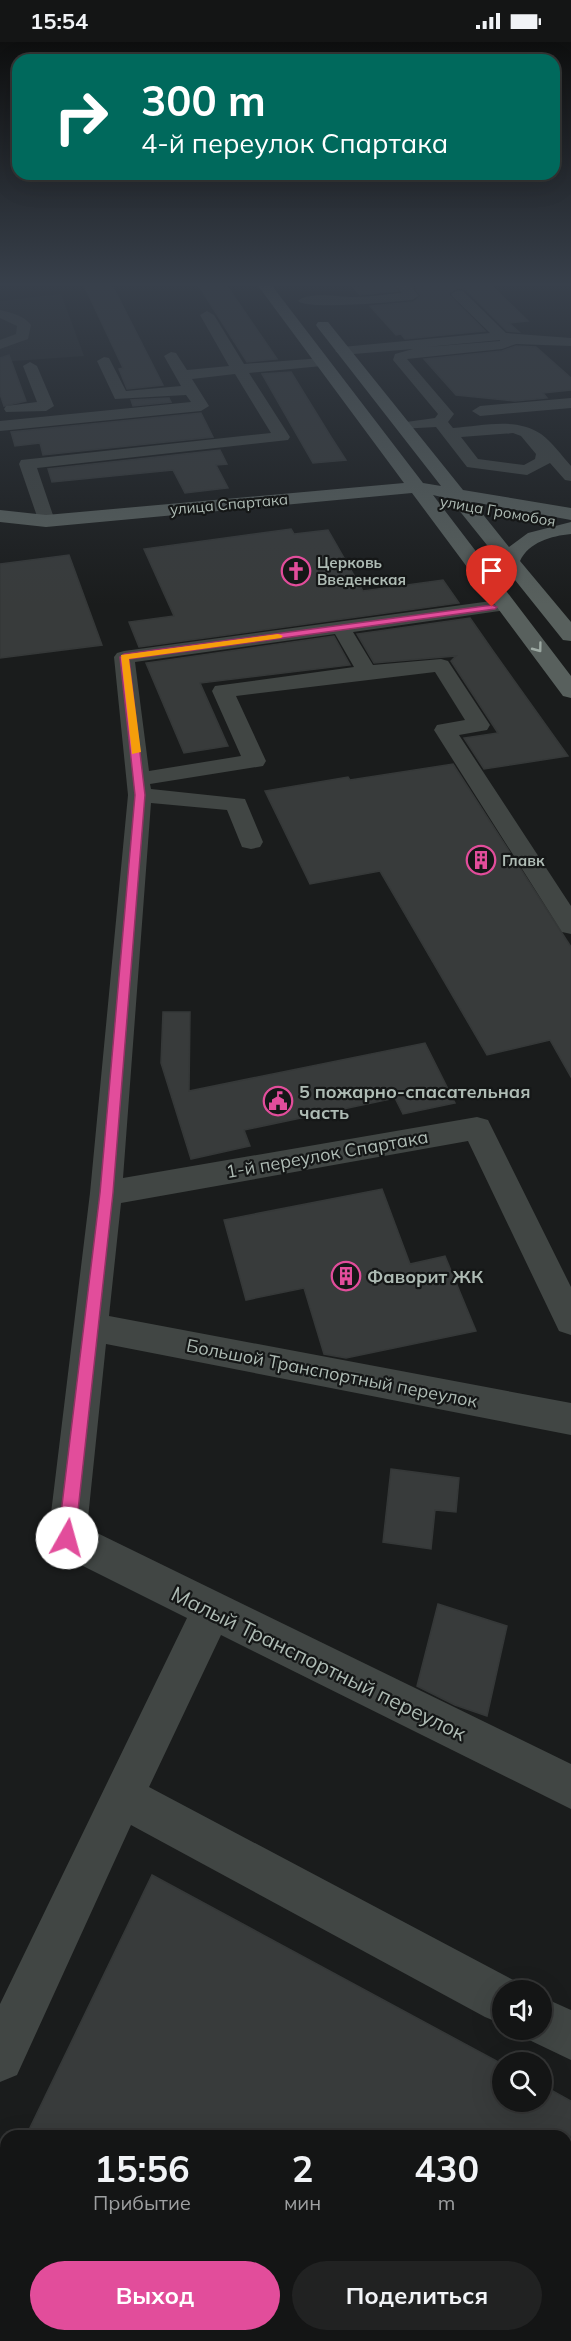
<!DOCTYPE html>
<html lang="ru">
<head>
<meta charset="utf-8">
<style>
	:root { --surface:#141515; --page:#212222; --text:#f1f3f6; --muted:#9d9fa0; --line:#333434; --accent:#e24d9b }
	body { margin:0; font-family:Mulish,sans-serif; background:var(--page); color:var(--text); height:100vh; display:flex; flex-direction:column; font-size:22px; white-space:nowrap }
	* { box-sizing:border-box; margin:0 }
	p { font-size:20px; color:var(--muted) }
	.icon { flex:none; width:33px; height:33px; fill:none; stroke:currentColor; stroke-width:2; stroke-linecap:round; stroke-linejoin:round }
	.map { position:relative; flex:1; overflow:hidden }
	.side { position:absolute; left:0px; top:2088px; width:572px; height:212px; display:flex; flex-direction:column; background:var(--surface); border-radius:18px 18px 0 0; box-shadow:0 6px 24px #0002,0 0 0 2px var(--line) }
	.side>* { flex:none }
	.banner { position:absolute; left:12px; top:12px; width:548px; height:126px; border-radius:18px; box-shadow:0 6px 24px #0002,0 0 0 2px var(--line); background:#00695c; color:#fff; overflow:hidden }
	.tools { position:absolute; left:492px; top:1938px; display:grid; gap:12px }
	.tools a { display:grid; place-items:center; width:60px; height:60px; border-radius:50%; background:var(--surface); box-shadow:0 6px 24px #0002,0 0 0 2px var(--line); font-size:30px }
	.pin { position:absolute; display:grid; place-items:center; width:51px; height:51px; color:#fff; margin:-62px -26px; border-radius:50% 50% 50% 0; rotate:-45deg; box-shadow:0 0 6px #0007 }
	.pin .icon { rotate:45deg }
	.me { position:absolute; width:66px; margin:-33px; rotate:7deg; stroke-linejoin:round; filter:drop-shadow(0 0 4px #0008) }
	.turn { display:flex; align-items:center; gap:21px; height:126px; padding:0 30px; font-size:27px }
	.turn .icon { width:78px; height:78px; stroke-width:2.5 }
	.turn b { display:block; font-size:42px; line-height:51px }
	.eta { display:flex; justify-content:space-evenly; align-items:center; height:102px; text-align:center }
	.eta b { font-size:36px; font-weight:700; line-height:42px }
	.cta { display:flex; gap:12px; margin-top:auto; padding:12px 30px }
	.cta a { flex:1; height:69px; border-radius:36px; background:var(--accent); color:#fff; font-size:24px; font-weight:700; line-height:69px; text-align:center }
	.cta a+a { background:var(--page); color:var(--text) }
	.status { display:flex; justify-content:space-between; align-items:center; height:42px; padding:0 30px; background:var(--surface); direction:ltr }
	.status svg { height:16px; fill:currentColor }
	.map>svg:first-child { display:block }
	.built { fill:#262929 }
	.building { fill:#383b3b; stroke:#353838; stroke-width:1.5 }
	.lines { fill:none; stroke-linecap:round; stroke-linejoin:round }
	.minor { fill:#414644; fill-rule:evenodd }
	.major { fill:#58605d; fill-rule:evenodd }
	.oneway { stroke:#9da9a3 }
	.route { fill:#e24d9b; stroke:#933265; stroke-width:1.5 }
	.slow { fill:#f59e0b }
	.labels { text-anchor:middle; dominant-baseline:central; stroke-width:4.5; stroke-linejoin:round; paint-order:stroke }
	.far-street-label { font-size:15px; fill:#aebbb4; stroke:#151717 }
	.far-poi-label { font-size:15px; font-weight:bold; fill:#aebbb4; stroke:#151717; text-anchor:start }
	.poi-label { font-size:18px; font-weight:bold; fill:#aebbb4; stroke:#151717; text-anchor:start }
	.street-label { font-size:18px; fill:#aebbb4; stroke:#151717 }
	.near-street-label { font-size:21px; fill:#aebbb4; stroke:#151717 }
</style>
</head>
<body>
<div class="status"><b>15:54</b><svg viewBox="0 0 49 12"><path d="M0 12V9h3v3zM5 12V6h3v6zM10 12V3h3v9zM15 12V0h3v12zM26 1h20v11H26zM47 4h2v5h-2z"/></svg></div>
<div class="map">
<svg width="571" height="2299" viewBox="0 0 571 2299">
	<rect width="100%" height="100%" fill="#1a1c1c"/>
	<path class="built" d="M 61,252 L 84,314 L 0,320 L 0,259 Z"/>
	<g class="building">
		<path d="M 83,241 L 111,241 L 163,343 L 127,347 L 119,327 L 123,326 Z"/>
		<path d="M 197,241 L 225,241 L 277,317 L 247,320 Z"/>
		<path d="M 392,241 L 398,249 L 360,253 L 353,245 Z"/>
		<path d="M 411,241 L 489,241 L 528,279 L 509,281 L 519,290 L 507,289 L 465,247 L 458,246 L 450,250 L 449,253 L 485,289 L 405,297 L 401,292 L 396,293 L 370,264 L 413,260 L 421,254 Z"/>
		<path d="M 516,304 L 536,305 L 571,336 L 571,348 L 543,351 L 547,356 L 515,359 L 456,353 L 424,317 L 502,309 Z"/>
		<path d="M 9,313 L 26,359 L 4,364 L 0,352 L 0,316 Z"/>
		<path d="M 291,330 L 331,395 L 346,418 L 313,421 L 262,332 Z"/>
		<path d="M 169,356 L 171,360 L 133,364 L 131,358 Z"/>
		<path d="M 201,371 L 213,395 L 43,413 L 40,401 L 15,404 L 11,390 Z"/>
		<path d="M 220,408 L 227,422 L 216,423 L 228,446 L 185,451 L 173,428 L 52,440 L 48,427 Z"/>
		<path d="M 291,487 L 294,492 L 328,488 L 363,549 L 443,538 L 459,561 L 139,605 L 129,580 L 174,574 L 144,507 Z"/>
		<path d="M 69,513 L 102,603 L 0,616 L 0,522 Z"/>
		<path d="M 470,576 L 493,609 L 568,714 L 484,727 L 464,696 L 498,691 L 451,619 L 456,614 L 374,621 L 357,592 Z"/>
		<path d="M 334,594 L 350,623 L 200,641 L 228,704 L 184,711 L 146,621 Z"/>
		<path d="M 453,722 L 571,905 L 571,1035 L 550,998 L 487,1013 L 380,829 L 310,842 L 265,749 L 348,735 L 350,738 Z"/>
		<path d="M 163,970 L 190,970 L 189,1049 L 425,1001 L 455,1061 L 403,1072 L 395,1056 L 244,1088 L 250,1104 L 191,1117 L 161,1021 Z"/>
		<path d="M 382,1147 L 410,1222 L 445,1214 L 476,1289 L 346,1316 L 324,1312 L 304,1246 L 246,1258 L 224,1178 Z"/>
		<path d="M 391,1427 L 459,1436 L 456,1470 L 435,1468 L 431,1507 L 383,1500 Z"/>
		<path d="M 438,1562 L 507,1584 L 487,1674 L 455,1663 L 417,1644 Z"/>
		<path d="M 152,1833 L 502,2022 L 502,2060 L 542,2060 L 542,2043 L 571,2059 L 571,2094 L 26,2094 Z"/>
	</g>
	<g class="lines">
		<g class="minor">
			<path d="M 394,241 L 408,241 L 419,254 L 412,258 C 394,260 307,268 298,259 C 308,249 340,255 354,255 C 370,255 386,252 402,251 Z"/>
			<path d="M 458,248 L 463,249 L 506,291 L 571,296 L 571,304 L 516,302 L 502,307 L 407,317 L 454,372 L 448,380 L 453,386 C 483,384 516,375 541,392 C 552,400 562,414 571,424 L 571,439 L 565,438 L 550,421 L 527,433 L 467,425 L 436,385 L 399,387 L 397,384 L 399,381 L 435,376 L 438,372 L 393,318 L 395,312 L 413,307 L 342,313 L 335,309 L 342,305 L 490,291 L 453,255 L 451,252 ZM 500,298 L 500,299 L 426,305 ZM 513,391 L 521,394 L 536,412 L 535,417 L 524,423 L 478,417 L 461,395 Z"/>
			<path d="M 0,268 C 12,271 23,273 31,283 L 28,297 L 0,307 L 0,298 L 16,292 L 17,284 L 0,276 Z"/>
			<path d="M 207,269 L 214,273 L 244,322 L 322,316 L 329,320 L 322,324 L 249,331 L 290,395 L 288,398 L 37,426 L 55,479 L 52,483 L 40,483 L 19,422 L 21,418 L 271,391 L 235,332 L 192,337 L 209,364 L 201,369 L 0,389 L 0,379 L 191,360 L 186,353 L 115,357 L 97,319 L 104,315 L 109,316 L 126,349 L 181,344 L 164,314 L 171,310 L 176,311 L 187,328 L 229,324 L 200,273 Z"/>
			<path d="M 30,320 L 37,324 L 54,364 L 46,369 L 6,370 L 4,367 L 6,364 L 37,360 L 23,324 Z"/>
			<path d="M 571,356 L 571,366 L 480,374 L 472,369 L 480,364 Z"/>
			<path d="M 506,557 L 513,559 L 516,563 L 513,567 L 353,590 L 373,623 L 441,617 L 448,619 L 490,683 L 487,688 L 459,693 L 571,864 L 571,892 L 562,890 L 434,688 L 437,683 L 465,678 L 435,630 L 236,654 L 266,719 L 263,724 L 150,742 L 151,747 L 245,757 L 263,800 L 260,805 L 251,807 L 242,805 L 227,768 L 151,761 L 123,1136 L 477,1075 L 488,1078 L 571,1245 L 571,1293 L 559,1289 L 468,1099 L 121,1161 L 109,1274 L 571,1361 L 571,1393 L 106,1302 L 87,1486 L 571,1722 L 571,1767 L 221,1593 L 149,1745 L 519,1941 L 522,1948 L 502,1948 L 502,1982 L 485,1975 L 131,1783 L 17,2033 L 0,2040 L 0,1962 L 187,1576 L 53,1509 L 48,1496 L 90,1151 L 128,753 L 114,615 L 117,611 L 124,609 ZM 335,592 L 354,625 L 215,644 L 212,649 L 241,714 L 149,729 L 135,620 Z"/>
			<path d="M 542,1955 L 571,1968 L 571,2018 L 525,1996 L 521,1988 L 542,1988 Z"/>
		</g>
		<path class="major" d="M 256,241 L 270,241 L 423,441 L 441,444 L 318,286 L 316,283 L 318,280 L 328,280 L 463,448 L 571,466 L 571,478 L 473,460 L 509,505 L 528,491 L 571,480 L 571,492 C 551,494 529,500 520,519 L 571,580 L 571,599 L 563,598 L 450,457 L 433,453 L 571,634 L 571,656 L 563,654 L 412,451 L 46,485 L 0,480 L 0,468 L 46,473 L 404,441 Z"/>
	</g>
	<defs><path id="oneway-chevron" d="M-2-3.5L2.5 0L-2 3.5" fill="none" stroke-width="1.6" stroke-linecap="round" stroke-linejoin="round" transform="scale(1.5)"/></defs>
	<use class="oneway" href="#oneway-chevron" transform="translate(538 606) rotate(53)"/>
	<linearGradient id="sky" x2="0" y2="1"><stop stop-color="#0e0f0f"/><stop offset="0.43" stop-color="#38404b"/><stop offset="1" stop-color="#38404b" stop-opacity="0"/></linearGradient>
	<rect width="571" height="563" fill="url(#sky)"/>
	<path class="route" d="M 492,563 L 497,565 L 495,567 L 129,617 L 145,753 L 113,1151 L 75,1496 L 73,1502 L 67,1504 L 61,1502 L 58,1496 L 100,1151 L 135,753 L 120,615 L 124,612 Z"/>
	<path class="slow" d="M 278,592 L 283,594 L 281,596 L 129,617 L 141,710 L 132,712 L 121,613 Z"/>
	<defs>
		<g id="church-ring" transform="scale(1.5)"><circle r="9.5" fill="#151717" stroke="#e24d9b" stroke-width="1.5"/><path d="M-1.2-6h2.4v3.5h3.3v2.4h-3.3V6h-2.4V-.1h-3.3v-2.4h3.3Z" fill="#e24d9b"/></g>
		<g id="building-ring" transform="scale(1.5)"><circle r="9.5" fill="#151717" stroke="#e24d9b" stroke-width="1.5"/><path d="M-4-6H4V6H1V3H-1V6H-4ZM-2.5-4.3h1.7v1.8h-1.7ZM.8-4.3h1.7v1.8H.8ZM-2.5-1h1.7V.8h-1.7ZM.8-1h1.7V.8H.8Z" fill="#e24d9b"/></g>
		<g id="civic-ring" transform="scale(1.5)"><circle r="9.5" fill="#151717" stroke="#e24d9b" stroke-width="1.5"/><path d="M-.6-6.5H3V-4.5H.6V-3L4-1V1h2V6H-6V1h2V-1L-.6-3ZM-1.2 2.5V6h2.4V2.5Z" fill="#e24d9b"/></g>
	</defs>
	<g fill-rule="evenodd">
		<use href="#church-ring" x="296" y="529"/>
		<use href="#building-ring" x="481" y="818"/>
		<use href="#civic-ring" x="278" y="1059"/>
		<use href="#building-ring" x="346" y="1234"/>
	</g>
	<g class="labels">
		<g class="far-street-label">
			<text transform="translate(229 462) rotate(-5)">улица Спартака</text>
			<text transform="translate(498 469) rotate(10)">улица Громобоя</text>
		</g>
		<g class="far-poi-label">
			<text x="317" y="520">Церковь<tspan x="317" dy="17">Введенская</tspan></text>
			<text x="502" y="818">Главк</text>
		</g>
		<g class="poi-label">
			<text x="299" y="1049">5 пожарно-спасательная<tspan x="299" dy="21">часть</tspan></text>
			<text x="367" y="1234">Фаворит ЖК</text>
		</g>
		<g class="street-label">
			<text transform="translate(327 1112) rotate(-10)">1-й переулок Спартака</text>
			<text transform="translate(332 1331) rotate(11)">Большой Транспортный переулок</text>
		</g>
		<g class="near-street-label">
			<text transform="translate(319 1621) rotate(26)">Малый Транспортный переулок</text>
		</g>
	</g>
</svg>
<div class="tools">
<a><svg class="icon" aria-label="sound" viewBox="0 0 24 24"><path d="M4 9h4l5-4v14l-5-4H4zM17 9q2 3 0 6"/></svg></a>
<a><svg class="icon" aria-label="search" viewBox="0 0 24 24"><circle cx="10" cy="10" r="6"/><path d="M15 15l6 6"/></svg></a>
</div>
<div class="pin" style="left:492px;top:565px;background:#d93025"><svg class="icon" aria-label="arrive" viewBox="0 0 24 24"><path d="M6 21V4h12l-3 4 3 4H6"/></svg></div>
<svg class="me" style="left:67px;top:1496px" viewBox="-20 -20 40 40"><circle r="19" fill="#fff"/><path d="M0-13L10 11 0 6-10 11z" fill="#e24d9b"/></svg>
<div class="banner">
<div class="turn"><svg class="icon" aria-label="right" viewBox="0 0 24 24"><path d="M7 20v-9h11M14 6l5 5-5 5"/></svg><div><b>300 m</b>4-й переулок Спартака</div></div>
</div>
<section class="side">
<div class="eta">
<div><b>15:56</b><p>Прибытие</p></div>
<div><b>2</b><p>мин</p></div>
<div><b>430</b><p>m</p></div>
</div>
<div class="cta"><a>Выход</a><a>Поделиться</a></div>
</section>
</div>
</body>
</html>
